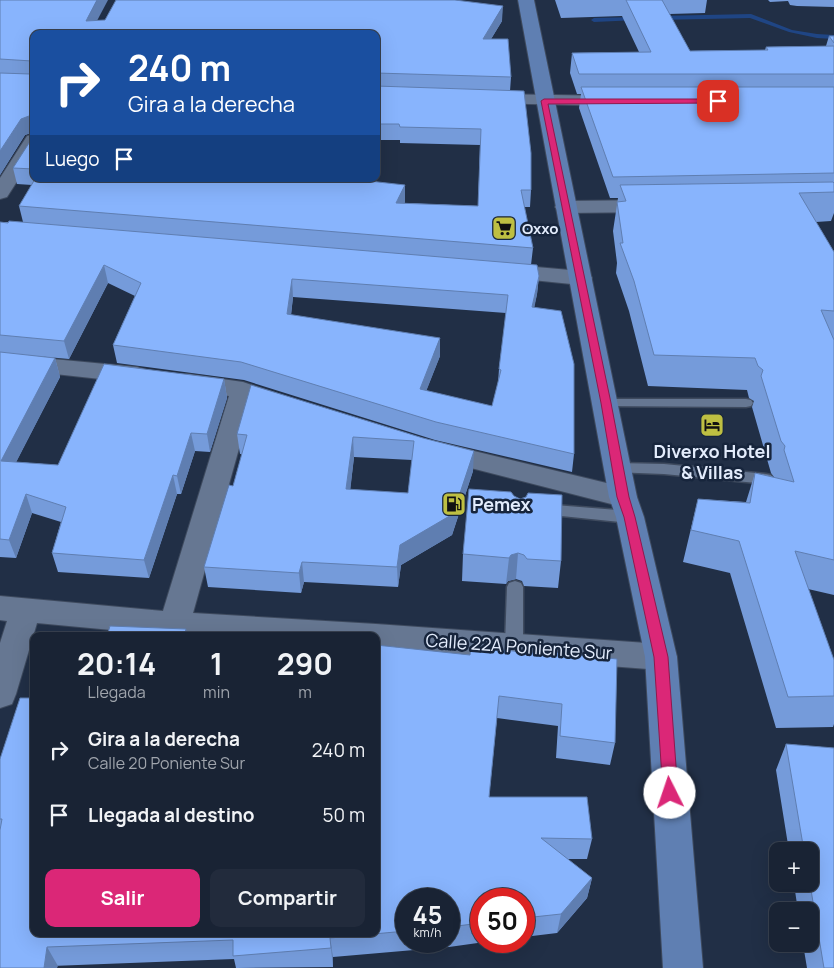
<!DOCTYPE html>
<html lang="es">
<head>
<meta charset="utf-8">
<style>
	:root { --surface:#192334; --page:#222b3c; --text:#f1f3f6; --muted:#9fa4ac; --line:#37404f; --accent:#db2777 }
	body { margin:0; font-family:Manrope,sans-serif; background:var(--page); color:var(--text); height:100vh; display:flex; flex-direction:column; font-size:19px; white-space:nowrap }
	* { box-sizing:border-box; margin:0 }
	p { font-size:16px; color:var(--muted) }
	.icon { flex:none; width:28px; height:28px; fill:none; stroke:currentColor; stroke-width:2; stroke-linecap:round; stroke-linejoin:round }
	.map { position:relative; flex:1; overflow:hidden }
	.panel { position:absolute; left:30px; top:632px; width:350px; height:305px; display:flex; flex-direction:column; background:var(--surface); border-radius:10px; box-shadow:0 5px 20px #0002,0 0 0 1px var(--line) }
	.panel>* { flex:none }
	.top-card { position:absolute; left:30px; top:30px; width:350px; height:152px; border-radius:10px; box-shadow:0 5px 20px #0002,0 0 0 1px var(--line); background:#1a4fa0; color:#fff; overflow:hidden }
	.buttons { position:absolute; left:769px; top:842px; display:grid; gap:10px }
	.buttons a { display:grid; place-items:center; width:50px; height:50px; border-radius:10px; background:var(--surface); box-shadow:0 5px 20px #0002,0 0 0 1px var(--line); font-size:25px }
	.speed { position:absolute; left:395px; top:888px; display:flex; gap:10px; font-size:25px; font-weight:700; text-align:center }
	.speed>* { display:grid; place-content:center; width:65px; height:65px; border-radius:50%; background:var(--surface); box-shadow:0 5px 20px #0002,0 0 0 1px var(--line); line-height:1 }
	.speed small { font-size:12px; font-weight:400 }
	.speed .limit { border:8px solid #d22; background:#fff; color:#111 }
	.pin { position:absolute; display:grid; place-items:center; width:42px; height:42px; color:#fff; margin:-21px; border-radius:10px; box-shadow:0 2px 8px #0006 }
	.me { position:absolute; width:55px; margin:-28px; rotate:356deg; stroke-linejoin:round; filter:drop-shadow(0 0 4px #0008) }
	.turn { display:flex; align-items:center; gap:18px; height:105px; padding:0 15px; font-size:22px }
	.turn .icon { width:65px; height:65px; stroke-width:2.5 }
	.turn b { display:block; font-size:35px; line-height:42px }
	.then { display:flex; align-items:center; height:48px; padding:0 15px; background:#0003; gap:10px; font-size:19px }
	.eta { display:flex; justify-content:space-evenly; align-items:center; height:85px; text-align:center }
	.eta b { font-size:30px; font-weight:700; line-height:35px }
	.primary-button { display:flex; gap:10px; margin-top:auto; padding:10px 15px }
	.primary-button a { flex:1; height:58px; border-radius:10px; background:var(--accent); color:#fff; font-size:20px; font-weight:700; line-height:58px; text-align:center }
	.primary-button a+a { background:var(--page); color:var(--text) }
	ul { padding:0; list-style:none }
	li { display:flex; align-items:center; gap:15px; height:65px; padding:0 15px }
	li div { flex:1 }
	li b { display:block; font-size:19px }
	li em { font-style:normal }
	.map>svg:first-child { display:block }
	.lines { fill:none; stroke-linecap:round; stroke-linejoin:round }
	.stream { fill:#1f4584; fill-rule:evenodd }
	.lane-casing { stroke:#3e4a5e; stroke-width:3 }
	.street-casing { stroke:#3e4a5e; stroke-width:2 }
	.secondary-casing { stroke:#3e4a5e; stroke-width:2 }
	.lane { fill:#667792; fill-rule:evenodd }
	.street { fill:#667792; fill-rule:evenodd }
	.secondary { fill:#5f7fb2; fill-rule:evenodd }
	.wall { fill:#759bda; fill-rule:evenodd }
	.shaded-wall { fill:#5f7eb1 }
	.building { fill:#88b4fd; stroke:#5f7eb1; fill-rule:evenodd }
	.route { fill:#db2777; stroke:#8e194d }
	.labels { text-anchor:middle; dominant-baseline:central; stroke-width:5; stroke-linejoin:round; paint-order:stroke }
	.far-poi-label { font-size:15px; font-weight:bold; fill:#e3ecfc; stroke:#17253c; text-anchor:start }
	.poi-label { font-size:18px; font-weight:bold; fill:#e3ecfc; stroke:#17253c }
	.street-label { font-size:18px; fill:#e3ecfc; stroke:#17253c }
</style>
</head>
<body>
<div class="map">
<svg width="834" height="968" viewBox="0 0 834 968">
	<rect width="100%" height="100%" fill="#212f46"/>
	<g class="lines">
		<g class="stream">
			<path d="M 751,14 L 792,30 L 817,34 L 834,35 L 834,39 L 817,38 L 789,32 L 750,18 L 658,20 L 655,18 L 658,16 Z"/>
			<path d="M 636,17 L 638,18 L 638,20 L 594,22 L 591,20 L 594,18 Z"/>
		</g>
		<g class="lane-casing">
			<g id="lane">
				<path d="M 606,399 L 746,399 L 751,400 L 753,403 L 751,406 L 746,407 L 601,406 L 599,403 L 601,400 Z"/>
				<path d="M 618,463 L 664,464 L 766,474 L 771,475 L 773,479 L 771,483 L 766,484 L 664,474 L 613,472 L 611,468 L 613,464 Z"/>
				<path d="M 542,504 L 630,511 L 635,513 L 638,517 L 635,521 L 630,523 L 542,514 L 537,513 L 534,509 L 537,505 Z"/>
				<path d="M 515,581 L 521,583 L 523,587 L 523,645 L 520,650 L 514,652 L 508,650 L 505,645 L 507,587 L 509,583 Z"/>
			</g>
		</g>
		<g class="street-casing">
			<g id="street">
				<path d="M 488,94 L 617,96 L 623,97 L 626,101 L 623,105 L 617,106 L 482,103 L 479,99 L 482,95 Z"/>
				<path d="M 34,134 L 34,155 L 7,197 L 0,199 L 0,178 L 27,136 Z"/>
				<path d="M 654,200 L 661,202 L 664,206 L 661,210 L 654,212 L 565,213 L 558,211 L 555,207 L 558,203 L 565,201 Z"/>
				<path d="M 502,264 L 581,271 L 589,273 L 592,278 L 589,283 L 581,285 L 494,276 L 491,271 L 494,266 Z"/>
				<path d="M 0,354 L 137,367 L 146,370 L 149,375 L 146,380 L 137,383 L 0,368 Z"/>
				<path d="M 187,374 L 243,382 L 293,399 L 297,405 L 293,411 L 284,413 L 252,402 L 193,613 L 376,624 L 661,644 L 672,648 L 677,657 L 672,666 L 661,670 L 376,648 L 376,636 L 175,636 L 37,623 L 16,694 L 12,704 L 0,708 L 0,643 L 7,621 L 0,620 L 0,596 L 163,611 L 229,396 L 178,388 L 175,382 L 178,376 Z"/>
				<path d="M 437,442 L 623,487 L 633,490 L 637,497 L 633,504 L 623,507 L 428,457 L 424,451 L 428,445 Z"/>
			</g>
		</g>
		<g class="secondary-casing">
			<path id="secondary" d="M 518,0 L 534,0 L 637,497 L 644,517 L 677,657 L 703,968 L 663,968 L 645,657 L 616,517 L 609,497 Z"/>
		</g>
		<use href="#lane" class="lane"/>
		<use href="#street" class="street"/>
		<use href="#secondary" class="secondary"/>
	</g>
	<g class="wall">
		<path d="M 0,0 L 97,20 L 502,21 L 491,39 L 511,77 L 510,91 L 531,190 L 530,207 L 524,207 L 533,248 L 531,265 L 539,276 L 537,294 L 534,307 L 574,454 L 572,472 L 435,440 L 244,380 L 117,363 L 113,345 L 135,296 L 108,283 L 69,359 L 14,354 L 55,358 L 60,377 L 16,462 L 58,465 L 224,379 L 227,398 L 210,452 L 195,451 L 181,494 L 177,494 L 149,578 L 58,572 L 52,553 L 61,522 L 32,513 L 16,558 L 0,557 L 0,222 L 23,222 L 19,206 L 32,185 L 17,184 L 13,168 L 31,140 L 31,133 L 25,135 L 0,175 ZM 34,34 L 376,34 L 376,140 L 400,140 L 400,143 L 480,145 L 478,206 L 404,203 L 405,202 L 351,179 L 34,179 ZM 293,297 L 506,313 L 499,369 L 498,383 L 492,406 L 426,391 L 440,356 L 291,315 Z"/>
		<path d="M 555,0 L 707,0 L 705,13 L 669,14 L 690,51 L 765,50 L 766,47 L 826,46 L 829,36 L 834,36 L 834,213 L 831,221 L 816,222 L 834,252 L 834,595 L 808,589 L 834,660 L 834,724 L 833,727 L 776,728 L 730,573 L 683,562 L 698,499 L 746,502 L 755,473 L 774,477 L 771,473 L 752,407 L 754,401 L 749,398 L 747,390 L 648,386 L 629,311 L 616,273 L 617,263 L 613,231 L 618,198 L 610,198 L 579,108 L 581,94 L 577,94 L 570,73 L 572,53 L 639,52 L 622,16 L 561,18 Z"/>
		<path d="M 768,0 L 834,0 L 834,7 L 797,6 L 790,5 L 788,1 L 770,2 Z"/>
		<path d="M 237,434 L 423,438 L 473,471 L 452,535 L 401,565 L 398,587 L 304,582 L 301,593 L 208,587 L 204,567 L 233,486 L 242,454 L 240,454 ZM 354,457 L 412,460 L 408,493 L 350,490 Z"/>
		<path d="M 514,496 L 561,561 L 558,588 L 524,586 L 522,581 L 516,579 L 508,581 L 506,584 L 462,581 L 463,554 Z"/>
		<path d="M 534,653 L 615,743 L 610,765 L 556,758 L 558,726 L 497,718 L 489,797 L 592,839 L 587,859 L 567,859 L 592,878 L 587,898 L 557,933 L 524,937 L 524,899 L 481,899 L 481,941 L 492,941 L 449,947 L 333,957 L 333,967 L 236,968 L 234,959 L 0,968 L 0,759 L 34,934 L 376,934 L 470,655 ZM 406,899 L 449,899 L 449,941 L 406,941 Z"/>
		<path d="M 786,744 L 834,748 L 834,968 L 807,968 L 803,944 L 810,944 L 810,911 L 798,911 L 794,884 L 810,884 L 810,851 L 789,851 L 776,770 Z"/>
	</g>
	<g class="shaded-wall">
		<path d="M 97,0 L 108,0 L 90,34 L 86,21 Z"/>
		<path d="M 503,6 L 502,21 L 482,54 L 483,39 Z"/>
		<path d="M 29,116 L 33,132 L 25,135 L 0,175 L 0,151 L 21,119 Z"/>
		<path d="M 405,185 L 405,202 L 397,220 L 396,203 Z"/>
		<path d="M 104,265 L 108,283 L 69,359 L 64,341 Z"/>
		<path d="M 539,276 L 537,294 L 531,325 L 532,307 Z"/>
		<path d="M 292,279 L 293,297 L 289,332 L 287,314 Z"/>
		<path d="M 440,338 L 440,356 L 420,407 L 420,389 Z"/>
		<path d="M 55,358 L 60,377 L 7,480 L 1,461 Z"/>
		<path d="M 224,379 L 227,398 L 210,452 L 207,434 Z"/>
		<path d="M 191,433 L 195,451 L 181,494 L 177,476 Z"/>
		<path d="M 353,437 L 354,457 L 348,510 L 346,489 Z"/>
		<path d="M 474,451 L 473,471 L 452,535 L 401,565 L 398,587 L 397,567 L 400,545 Z"/>
		<path d="M 173,475 L 177,494 L 149,578 L 144,560 Z"/>
		<path d="M 26,494 L 32,513 L 16,558 L 9,540 Z"/>
		<path d="M 518,553 L 516,579 L 508,581 L 506,584 L 509,558 L 511,555 Z"/>
		<path d="M 302,562 L 304,582 L 301,593 L 299,573 Z"/>
		<path d="M 186,629 L 188,636 L 184,636 Z"/>
		<path d="M 592,878 L 587,898 L 557,933 L 561,914 Z"/>
		<path d="M 330,938 L 333,957 L 333,967 L 331,948 Z"/>
		<path d="M 47,947 L 58,966 L 57,968 L 44,968 Z"/>
	</g>
	<g class="building">
		<path d="M 0,0 L 97,0 L 86,21 L 105,20 L 116,0 L 455,0 L 503,6 L 483,39 L 508,39 L 511,77 L 376,73 L 376,34 L 34,34 L 34,169 L 13,168 L 31,140 L 32,118 L 29,116 L 21,119 L 0,151 L 0,73 L 30,74 L 32,72 L 32,61 L 0,59 Z"/>
		<path d="M 626,0 L 662,0 L 690,51 L 768,50 L 766,47 L 834,46 L 834,74 L 579,74 L 572,53 L 651,52 Z"/>
		<path d="M 829,36 L 834,36 L 834,43 Z"/>
		<path d="M 376,86 L 524,91 L 531,153 L 531,190 L 521,190 L 533,248 L 19,206 L 35,179 L 351,179 L 405,185 L 396,203 L 478,206 L 481,129 L 400,127 L 399,124 L 376,124 Z"/>
		<path d="M 581,87 L 834,87 L 834,173 L 613,177 Z"/>
		<path d="M 833,182 L 834,183 L 834,192 L 799,193 L 834,252 L 834,311 L 821,310 L 834,340 L 834,560 L 795,551 L 834,660 L 834,696 L 788,697 L 739,541 L 691,530 L 698,499 L 750,503 L 755,473 L 794,482 L 784,450 L 785,446 L 781,441 L 761,376 L 763,370 L 758,366 L 755,358 L 654,355 L 634,281 L 620,243 L 623,243 L 617,202 L 626,201 L 620,185 Z"/>
		<path d="M 9,221 L 537,265 L 539,276 L 532,307 L 561,311 L 574,364 L 574,454 L 436,422 L 241,362 L 113,345 L 141,283 L 104,265 L 64,341 L 0,335 L 0,222 L 8,223 ZM 292,279 L 508,295 L 499,369 L 501,370 L 492,406 L 420,389 L 440,338 L 287,314 Z"/>
		<path d="M 0,352 L 55,358 L 1,461 L 58,465 L 104,364 L 224,379 L 207,434 L 191,433 L 177,476 L 173,475 L 144,560 L 52,553 L 66,507 L 26,494 L 9,540 L 0,539 Z"/>
		<path d="M 251,385 L 423,438 L 474,451 L 453,514 L 400,545 L 397,567 L 302,562 L 299,573 L 204,567 L 229,485 L 233,486 L 247,435 L 237,434 ZM 353,437 L 414,441 L 408,493 L 346,489 Z"/>
		<path d="M 469,489 L 511,492 L 514,496 L 520,499 L 526,497 L 528,493 L 562,495 L 561,561 L 527,559 L 524,555 L 518,553 L 511,555 L 509,558 L 463,554 Z"/>
		<path d="M 110,626 L 186,629 L 184,636 L 107,636 Z"/>
		<path d="M 376,645 L 470,655 L 471,647 L 534,653 L 534,650 L 617,659 L 615,743 L 560,736 L 562,704 L 499,696 L 489,797 L 587,797 L 592,839 L 541,838 L 592,878 L 561,914 L 524,918 L 524,899 L 481,899 L 481,923 L 449,927 L 449,899 L 406,899 L 406,931 L 330,938 L 331,948 L 233,956 L 233,940 L 47,947 L 44,968 L 0,968 L 0,830 L 2,819 L 0,819 L 0,759 L 20,698 L 34,698 L 34,934 L 376,934 Z"/>
		<path d="M 786,744 L 834,748 L 834,968 L 824,968 L 810,884 L 810,851 L 804,851 Z"/>
	</g>
	<path class="route" d="M 718,99 L 722,101 L 721,103 L 548,104 L 611,403 L 629,497 L 635,517 L 668,657 L 678,793 L 676,798 L 670,800 L 665,798 L 663,793 L 654,657 L 624,517 L 617,497 L 601,403 L 541,101 L 544,99 Z"/>
	<defs>
		<g id="supermarket-square" transform="scale(1.25)"><rect x="-9" y="-9" width="18" height="18" rx="4" fill="#bebf42" stroke="#17253c"/><path d="M-6-5.5h2.5l.6 2H6L4.5 2H-2.5L-4.4-4H-6ZM-1.5 3.2a1.3 1.3 0 1 0 .1 0ZM3 3.2a1.3 1.3 0 1 0 .1 0Z" fill="#111"/></g>
		<g id="hotel-square" transform="scale(1.25)"><rect x="-9" y="-9" width="18" height="18" rx="4" fill="#bebf42" stroke="#17253c"/><path d="M-6-4.5h1.5V1H6V5H4.5V3h-9V5H-6ZM-4 0a1.8 1.8 0 1 1 3.6 0ZM.5 0V-2.5h3Q6-2.5 6 0Z" fill="#111"/></g>
		<g id="fuel-square" transform="scale(1.25)"><rect x="-9" y="-9" width="18" height="18" rx="4" fill="#bebf42" stroke="#17253c"/><path d="M-5.5-6h7V0h2V4h1.3V-2.5L3-4.5l.8-.8L6-3V5H2.5V1h-1V6h-7ZM-4.2-4.7v3.2H.2V-4.7Z" fill="#111"/></g>
	</defs>
	<g fill-rule="evenodd">
		<use href="#supermarket-square" x="504" y="228"/>
		<use href="#hotel-square" x="712" y="425"/>
		<use href="#fuel-square" x="454" y="504"/>
	</g>
	<g class="labels">
		<g class="far-poi-label">
			<text x="522" y="228">Oxxo</text>
		</g>
		<g class="poi-label">
			<text x="712" y="451">Diverxo Hotel<tspan x="712" dy="21">&amp; Villas</tspan></text>
			<text x="472" y="504" text-anchor="start">Pemex</text>
		</g>
		<g class="street-label">
			<text transform="translate(519 646) rotate(4)">Calle 22A Poniente Sur</text>
		</g>
	</g>
</svg>
<div class="buttons">
<a>+</a>
<a>−</a>
</div>
<div class="speed"><div>45<small>km/h</small></div><div class="limit">50</div></div>
<div class="pin" style="left:718px;top:101px;background:#d93025"><svg class="icon" aria-label="arrive" viewBox="0 0 24 24"><path d="M6 21V4h12l-3 4 3 4H6"/></svg></div>
<svg class="me" style="left:670px;top:793px" viewBox="-20 -20 40 40"><circle r="19" fill="#fff"/><path d="M0-13L10 11 0 6-10 11z" fill="#db2777"/></svg>
<div class="top-card">
<div class="turn"><svg class="icon" aria-label="right" viewBox="0 0 24 24"><path d="M7 20v-9h11M14 6l5 5-5 5"/></svg><div><b>240 m</b>Gira a la derecha</div></div>
<div class="then">Luego<svg class="icon" aria-label="arrive" viewBox="0 0 24 24"><path d="M6 21V4h12l-3 4 3 4H6"/></svg></div>
</div>
<section class="panel">
<div class="eta">
<div><b>20:14</b><p>Llegada</p></div>
<div><b>1</b><p>min</p></div>
<div><b>290</b><p>m</p></div>
</div>
<ul>
<li><svg class="icon" aria-label="right" viewBox="0 0 24 24"><path d="M7 20v-9h11M14 6l5 5-5 5"/></svg><div><b>Gira a la derecha</b><p>Calle 20 Poniente Sur</p></div><em>240 m</em></li>
<li><svg class="icon" aria-label="arrive" viewBox="0 0 24 24"><path d="M6 21V4h12l-3 4 3 4H6"/></svg><div><b>Llegada al destino</b></div><em>50 m</em></li>
</ul>
<div class="primary-button"><a>Salir</a><a>Compartir</a></div>
</section>
</div>
</body>
</html>
